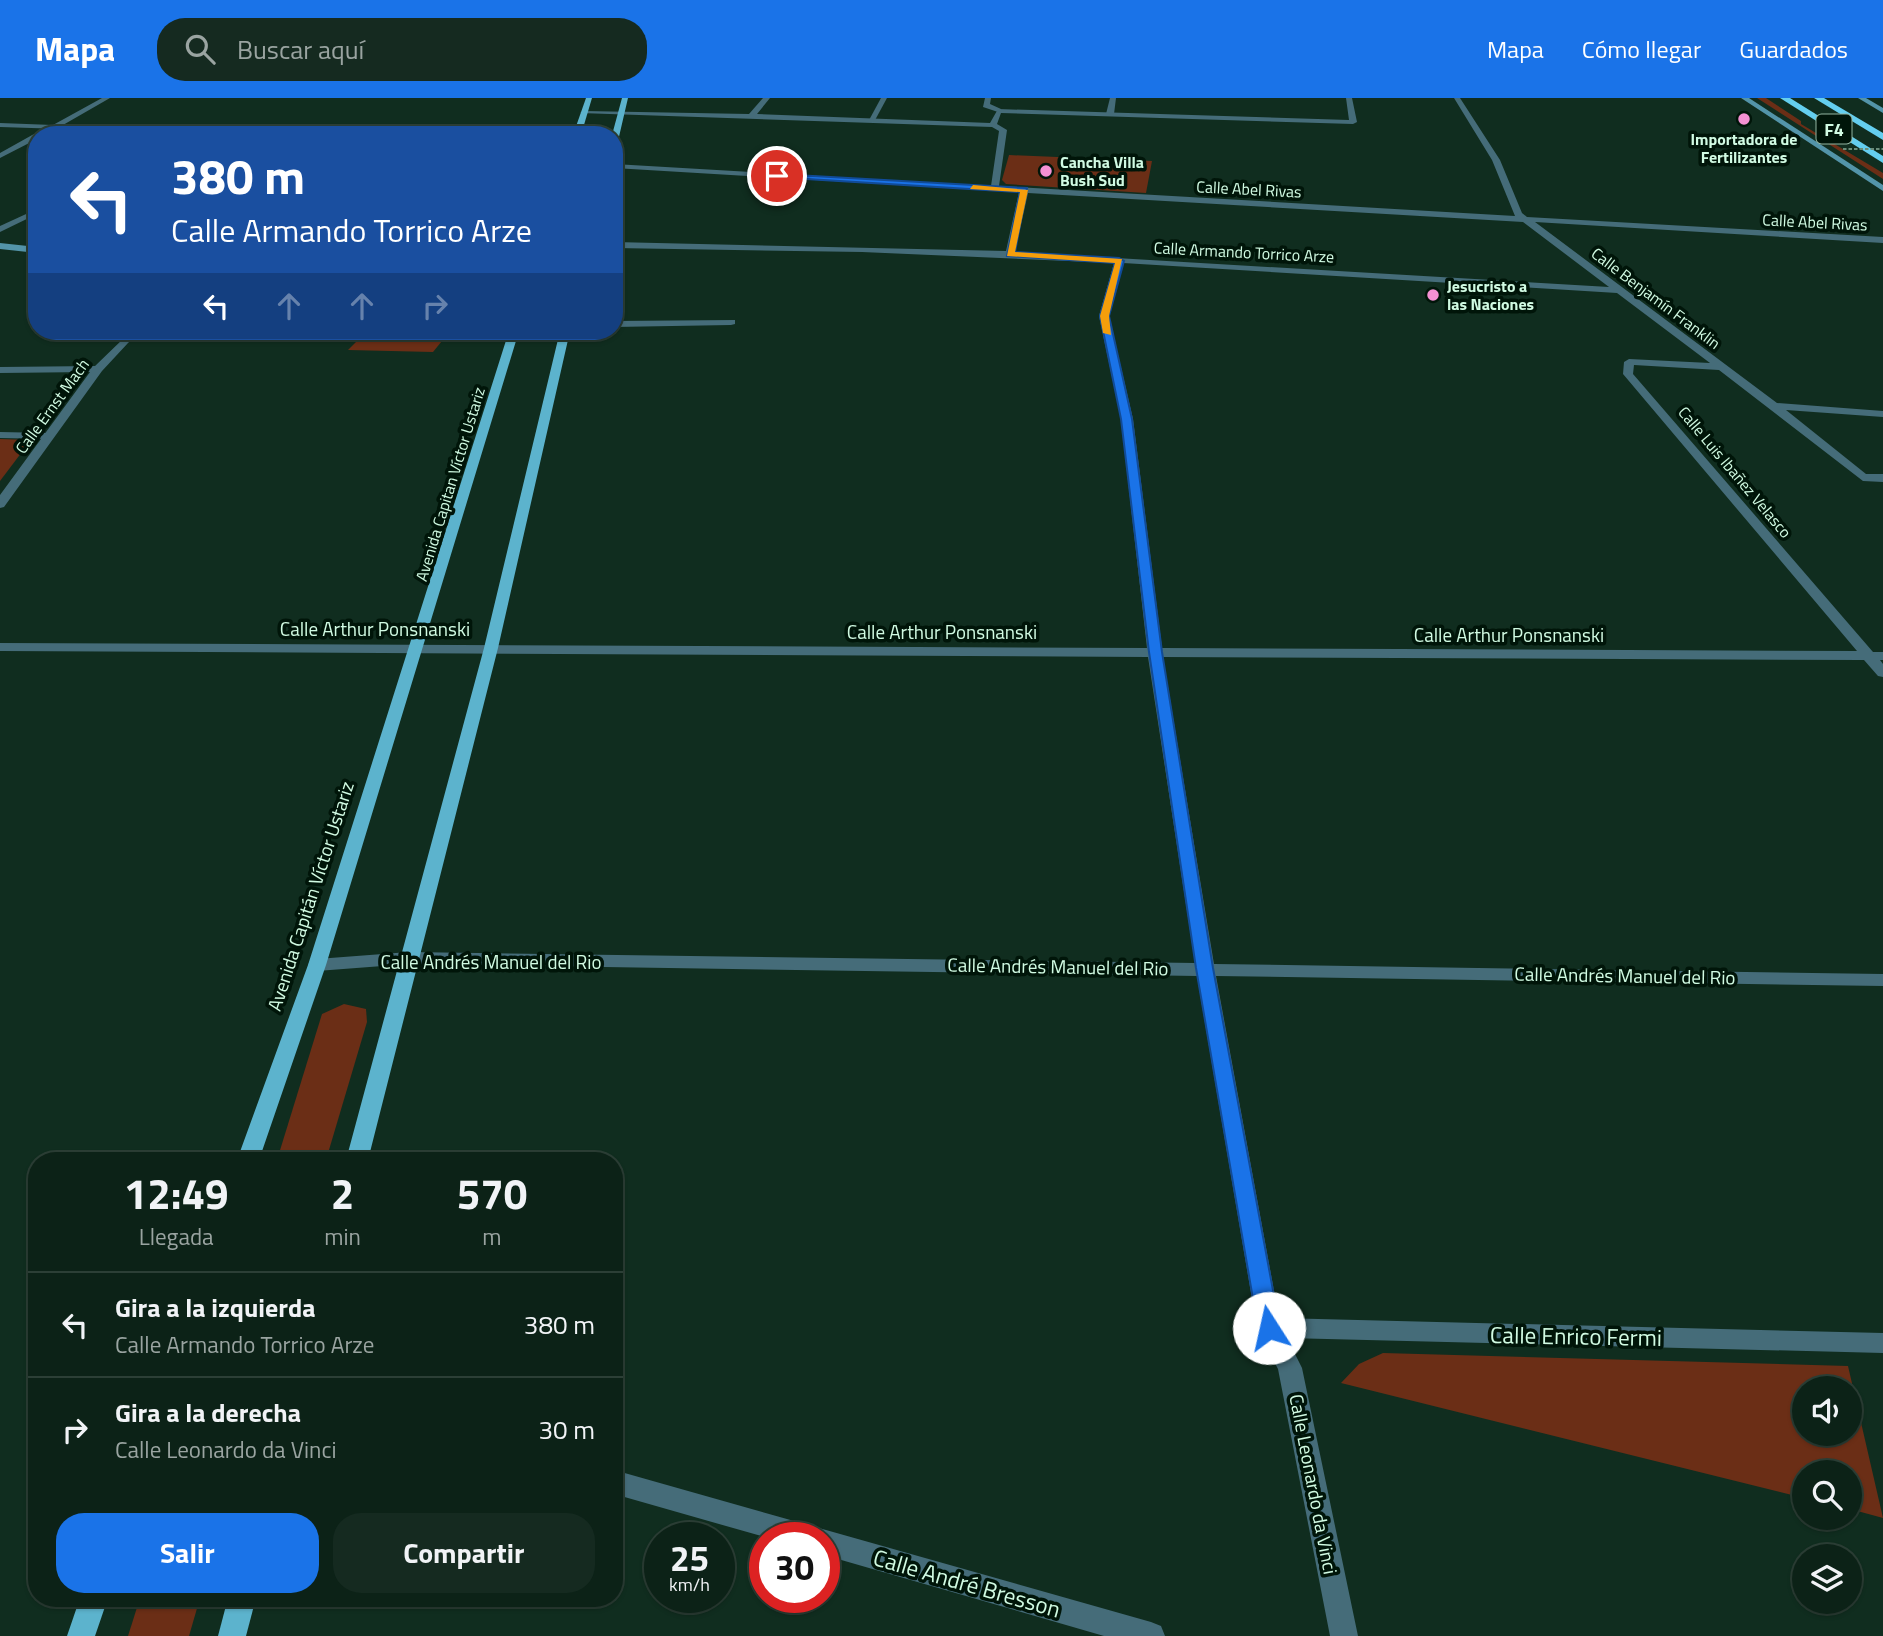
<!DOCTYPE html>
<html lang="es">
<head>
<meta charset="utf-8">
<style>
	:root { --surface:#0c2217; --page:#152a20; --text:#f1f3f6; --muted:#9aa4a1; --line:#2c3f36; --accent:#1a73e8 }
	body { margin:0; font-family:"Titillium Web",sans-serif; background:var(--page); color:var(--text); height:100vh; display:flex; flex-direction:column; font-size:26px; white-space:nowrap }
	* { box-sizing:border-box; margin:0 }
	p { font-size:23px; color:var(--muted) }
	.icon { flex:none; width:38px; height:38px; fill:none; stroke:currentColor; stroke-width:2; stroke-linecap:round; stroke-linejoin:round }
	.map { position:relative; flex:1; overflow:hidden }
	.side { position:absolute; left:28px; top:1054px; width:595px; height:455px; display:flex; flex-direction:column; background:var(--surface); border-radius:28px; box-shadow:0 2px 5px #0004,0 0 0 2px var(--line) }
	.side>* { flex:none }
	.guide { position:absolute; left:28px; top:28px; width:595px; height:214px; border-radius:28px; box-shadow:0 2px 5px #0004,0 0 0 2px var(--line); background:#1a4fa0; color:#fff; overflow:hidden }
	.fabs { position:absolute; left:1792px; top:1278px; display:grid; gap:14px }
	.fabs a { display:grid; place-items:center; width:70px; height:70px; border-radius:50%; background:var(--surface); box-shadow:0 2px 5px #0004,0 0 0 2px var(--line); font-size:35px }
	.speed { position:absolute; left:644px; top:1424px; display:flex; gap:14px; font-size:35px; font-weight:700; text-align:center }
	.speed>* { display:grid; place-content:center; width:91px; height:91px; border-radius:50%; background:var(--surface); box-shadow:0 2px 5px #0004,0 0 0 2px var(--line); line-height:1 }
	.speed small { font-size:18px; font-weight:400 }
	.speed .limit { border:10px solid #d22; background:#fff; color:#111 }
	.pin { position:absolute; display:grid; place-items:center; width:60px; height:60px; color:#fff; margin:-30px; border:4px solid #fff; border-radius:50%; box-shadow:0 2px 7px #0007 }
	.me { position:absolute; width:77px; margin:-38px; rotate:350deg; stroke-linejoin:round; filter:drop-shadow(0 0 5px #0008) }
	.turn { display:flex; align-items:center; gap:24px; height:147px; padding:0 28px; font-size:32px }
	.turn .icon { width:91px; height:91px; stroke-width:2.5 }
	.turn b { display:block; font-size:49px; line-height:60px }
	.lanes { display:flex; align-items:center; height:66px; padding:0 28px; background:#0003; justify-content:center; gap:35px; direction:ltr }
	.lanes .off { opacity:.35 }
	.eta { display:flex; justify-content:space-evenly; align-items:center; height:119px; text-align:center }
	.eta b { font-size:42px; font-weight:700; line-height:49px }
	.cta { display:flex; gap:14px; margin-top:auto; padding:14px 28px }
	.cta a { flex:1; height:80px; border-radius:28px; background:var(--accent); color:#fff; font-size:28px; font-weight:700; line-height:80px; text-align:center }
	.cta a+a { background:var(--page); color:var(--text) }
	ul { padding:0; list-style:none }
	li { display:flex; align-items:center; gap:21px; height:105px; padding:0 28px; border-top:2px solid var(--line) }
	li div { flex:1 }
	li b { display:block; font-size:26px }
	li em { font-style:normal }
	header { display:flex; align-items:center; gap:42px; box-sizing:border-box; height:98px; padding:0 35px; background:var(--accent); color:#fff }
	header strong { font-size:33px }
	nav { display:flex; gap:38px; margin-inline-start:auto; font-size:24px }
	.search { width:490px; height:63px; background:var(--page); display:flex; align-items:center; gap:18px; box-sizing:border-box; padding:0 24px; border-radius:28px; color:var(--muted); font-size:26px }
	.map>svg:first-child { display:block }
	.green { fill:#6b2e16; fill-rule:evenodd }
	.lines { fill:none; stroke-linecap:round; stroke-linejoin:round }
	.lane { fill:#456c79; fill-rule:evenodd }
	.street { fill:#456c79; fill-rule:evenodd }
	.secondary { fill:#5394a9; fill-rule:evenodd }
	.primary { fill:#5cb3cd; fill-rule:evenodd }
	.highway { fill:#64ceef; fill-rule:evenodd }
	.path-bridge { stroke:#6a8d7a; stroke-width:2; stroke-dasharray:3.5 2; stroke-linecap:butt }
	.route { fill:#1a73e8; stroke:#114b97; stroke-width:2 }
	.slow { fill:#f59e0b }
	.poi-dot { fill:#f491d3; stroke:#001509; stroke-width:2.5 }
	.labels { text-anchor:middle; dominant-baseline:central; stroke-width:7; stroke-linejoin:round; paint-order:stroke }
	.far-poi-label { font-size:16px; font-weight:bold; fill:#d1fbe3; stroke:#001509; text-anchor:start }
	.far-street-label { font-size:16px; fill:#d1fbe3; stroke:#001509 }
	.shield { fill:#001509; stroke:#92b6a2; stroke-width:2 }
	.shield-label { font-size:18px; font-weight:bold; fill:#d1fbe3 }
	.street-label { font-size:19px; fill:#d1fbe3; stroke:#001509 }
	.near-street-label { font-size:23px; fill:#d1fbe3; stroke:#001509 }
</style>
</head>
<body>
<header>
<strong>Mapa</strong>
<div class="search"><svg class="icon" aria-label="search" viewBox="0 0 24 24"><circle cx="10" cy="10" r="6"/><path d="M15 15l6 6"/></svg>Buscar aquí</div>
<nav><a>Mapa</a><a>Cómo llegar</a><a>Guardados</a></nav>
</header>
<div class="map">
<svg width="1883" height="1538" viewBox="0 0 1883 1538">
	<rect width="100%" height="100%" fill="#102d1f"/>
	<g class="green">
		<path d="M 1757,0 L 1766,0 L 1801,23 L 1801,26 L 1883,75 L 1883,81 Z"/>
		<path d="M 1009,57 L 1152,63 L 1146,95 L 1006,86 L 1002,82 Z"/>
		<path d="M 367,233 L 450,233 L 433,254 L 348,252 Z"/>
		<path d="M 0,341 L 31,342 L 0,383 Z"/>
		<path d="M 344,906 L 366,911 L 367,924 L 326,1062 L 277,1062 L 322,916 Z"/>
		<path d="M 1383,1255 L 1848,1268 L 1883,1420 L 1850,1411 L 1850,1374 L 1804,1374 L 1804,1400 L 1341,1285 L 1359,1266 ZM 1804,1290 L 1850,1290 L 1850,1335 L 1804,1335 Z"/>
		<path d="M 140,1500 L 200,1500 L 189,1538 L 128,1538 Z"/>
	</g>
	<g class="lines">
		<g class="lane">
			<path d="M 881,0 L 887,0 L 874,24 L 868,24 Z"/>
			<path d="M 985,0 L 991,0 L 990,6 L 1001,11 L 1001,15 L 983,9 Z"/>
			<path d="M 1110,0 L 1116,0 L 1114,16 L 1110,18 L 1106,16 Z"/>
			<path d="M 130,233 L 141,233 L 128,245 L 120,245 L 120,241 Z"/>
			<path d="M 0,334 L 48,335 L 54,338 L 48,341 L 0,340 Z"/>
		</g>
		<g class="street">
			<path d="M 102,0 L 110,0 L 63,27 L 252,37 L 0,29 L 0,25 L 53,27 Z"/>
			<path d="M 763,0 L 770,0 L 757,16 L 990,25 L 998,11 L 1349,22 L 1346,0 L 1352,0 L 1357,24 L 1353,26 L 1001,15 L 997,26 L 1007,32 L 999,88 L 1515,118 L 1492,62 L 1454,0 L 1460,0 L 1500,62 L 1522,115 L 1527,119 L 1883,139 L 1883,145 L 1535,124 L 1777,305 L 1883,313 L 1883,319 L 1786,312 L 1866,376 L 1883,376 L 1883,384 L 1863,383 L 1719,272 L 1634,267 L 1633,276 L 1873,554 L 1883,554 L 1883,562 L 1880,562 L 1883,566 L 1883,579 L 1878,578 L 1864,562 L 1163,559 L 1214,866 L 1883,876 L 1883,888 L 1216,878 L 1279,1220 L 1883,1235 L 1883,1255 L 1287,1240 L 1302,1270 L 1358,1538 L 1330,1538 L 1278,1271 L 1257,1230 L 1197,878 L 409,866 L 317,873 L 310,871 L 308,867 L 310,863 L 317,861 L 409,854 L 1195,865 L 1148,559 L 0,553 L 0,545 L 1147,550 L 1121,321 L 1099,218 L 1114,165 L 862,154 L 614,150 L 614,144 L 1006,153 L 1019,94 L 614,70 L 614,66 L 991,88 L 999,33 L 992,29 L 580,15 L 584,13 L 749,16 ZM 1028,95 L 1523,124 L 1609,189 L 1015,154 ZM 1123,165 L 1617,195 L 1710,265 L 1629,261 L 1624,264 L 1623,276 L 1857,553 L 1162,550 L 1133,321 L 1109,218 Z"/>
			<path d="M 34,36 L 40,37 L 37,37 L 37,41 L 0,60 L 0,55 Z"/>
			<path d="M 37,111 L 37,116 L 0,134 L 0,128 Z"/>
			<path d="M 735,222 L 735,226 L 731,227 L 614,229 L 614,223 Z"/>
			<path d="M 124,240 L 128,241 L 128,245 L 102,273 L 4,409 L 0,410 L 0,397 L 90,274 L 0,275 L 0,269 L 95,268 Z"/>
			<path d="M 614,1372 L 1151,1524 L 1161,1528 L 1165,1538 L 1104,1538 L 824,1457 L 824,1440 L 768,1440 L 614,1396 Z"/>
		</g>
		<g class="secondary">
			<path d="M 1741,0 L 1749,0 L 1883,87 L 1883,93 Z"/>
			<path d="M 1858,0 L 1866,0 L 1883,10 L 1883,15 Z"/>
			<path d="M 0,145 L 37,149 L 37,155 L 0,151 Z"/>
		</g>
		<g class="primary">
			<path d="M 586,0 L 592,0 L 581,37 L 573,37 Z"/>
			<path d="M 622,0 L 628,0 L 618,43 L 614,45 L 614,37 L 612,37 Z"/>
			<path d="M 509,233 L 519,233 L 326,867 L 259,1062 L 237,1062 L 308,867 Z"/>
			<path d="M 560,233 L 570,233 L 498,550 L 368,1062 L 346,1062 L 484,550 Z"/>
			<path d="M 80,1500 L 108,1500 L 95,1538 L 67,1538 Z"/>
			<path d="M 228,1500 L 256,1500 L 246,1538 L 218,1538 Z"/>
		</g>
		<g class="highway">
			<path d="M 1780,0 L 1790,0 L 1883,58 L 1883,65 Z"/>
			<path d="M 1814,0 L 1824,0 L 1883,35 L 1883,42 Z"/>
		</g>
		<path class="path-bridge" d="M 1843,51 L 1883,51"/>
	</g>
	<path class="route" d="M 777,76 L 1027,90 L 1015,154 L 1119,160 L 1124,163 L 1109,218 L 1132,321 L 1162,554 L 1213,870 L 1280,1230 L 1277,1237 L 1269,1239 L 1262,1237 L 1258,1230 L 1196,870 L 1149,554 L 1121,321 L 1100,218 L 1115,165 L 1007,158 L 1020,94 L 775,79 Z"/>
	<path class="slow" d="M 973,87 L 1028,92 L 1015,154 L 1122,161 L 1109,218 L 1111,237 L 1103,235 L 1100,218 L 1115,165 L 1007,158 L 1020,94 L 970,91 Z"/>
	<g class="poi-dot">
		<circle cx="1744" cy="21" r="7"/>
		<circle cx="1046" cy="73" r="7"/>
		<circle cx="1433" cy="197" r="7"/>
	</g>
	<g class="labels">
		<g class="far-poi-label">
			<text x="1744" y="41" text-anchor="middle">Importadora de<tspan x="1744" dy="18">Fertilizantes</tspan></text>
			<text x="1060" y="64">Cancha Villa<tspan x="1060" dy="18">Bush Sud</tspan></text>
			<text x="1447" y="188">Jesucristo a<tspan x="1447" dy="18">las Naciones</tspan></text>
		</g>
		<g class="far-street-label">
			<text transform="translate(1249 91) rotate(3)">Calle Abel Rivas</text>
			<text transform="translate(1815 124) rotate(3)">Calle Abel Rivas</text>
			<text transform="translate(1244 154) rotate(3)">Calle Armando Torrico Arze</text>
			<text transform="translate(1656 200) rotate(37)">Calle Benjamín Franklin</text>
			<text transform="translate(52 308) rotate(-54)">Calle Ernst Mach</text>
			<text transform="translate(1735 374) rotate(50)">Calle Luis Ibañez Velasco</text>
			<text transform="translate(450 386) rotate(-73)">Avenida Capitan Víctor Ustariz</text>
		</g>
		<rect class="shield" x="1816.5" y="16.5" width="35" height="29" rx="5"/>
		<g class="shield-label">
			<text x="1834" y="31">F4</text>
		</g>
		<g class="street-label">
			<text x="375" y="530">Calle Arthur Ponsnanski</text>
			<text x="942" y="533">Calle Arthur Ponsnanski</text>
			<text x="1509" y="536">Calle Arthur Ponsnanski</text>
			<text transform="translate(310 798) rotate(-72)">Avenida Capitán Víctor Ustariz</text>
			<text x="491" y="863">Calle Andrés Manuel del Rio</text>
			<text transform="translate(1058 868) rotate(1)">Calle Andrés Manuel del Rio</text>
			<text transform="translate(1625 877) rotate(1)">Calle Andrés Manuel del Rio</text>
			<text transform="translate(1314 1386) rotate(79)">Calle Leonardo da Vinci</text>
		</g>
		<g class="near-street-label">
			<text transform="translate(1576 1238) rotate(1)">Calle Enrico Fermi</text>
			<text transform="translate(967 1485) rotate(16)">Calle André Bresson</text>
		</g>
	</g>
</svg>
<div class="fabs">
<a><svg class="icon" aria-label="sound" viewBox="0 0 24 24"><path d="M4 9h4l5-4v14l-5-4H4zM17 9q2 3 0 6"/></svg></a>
<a><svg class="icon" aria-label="search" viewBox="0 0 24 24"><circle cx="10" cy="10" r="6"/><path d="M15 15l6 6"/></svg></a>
<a><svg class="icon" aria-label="layers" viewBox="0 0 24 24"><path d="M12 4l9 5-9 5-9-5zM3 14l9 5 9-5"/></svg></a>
</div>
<div class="speed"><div>25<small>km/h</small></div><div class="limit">30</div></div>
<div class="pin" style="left:777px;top:78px;background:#d93025"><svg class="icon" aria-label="arrive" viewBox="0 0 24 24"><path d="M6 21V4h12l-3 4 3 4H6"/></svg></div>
<svg class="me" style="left:1269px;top:1230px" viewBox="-20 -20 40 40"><circle r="19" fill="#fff"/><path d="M0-13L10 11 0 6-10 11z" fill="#1a73e8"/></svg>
<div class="guide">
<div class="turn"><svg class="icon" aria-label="left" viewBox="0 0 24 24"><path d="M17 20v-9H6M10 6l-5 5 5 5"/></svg><div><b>380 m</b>Calle Armando Torrico Arze</div></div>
<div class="lanes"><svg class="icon" aria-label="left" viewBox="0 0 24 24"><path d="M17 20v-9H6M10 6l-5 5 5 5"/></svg><svg class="icon off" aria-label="ahead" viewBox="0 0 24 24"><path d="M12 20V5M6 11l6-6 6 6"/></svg><svg class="icon off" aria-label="ahead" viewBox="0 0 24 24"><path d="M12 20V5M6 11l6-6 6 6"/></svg><svg class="icon off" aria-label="right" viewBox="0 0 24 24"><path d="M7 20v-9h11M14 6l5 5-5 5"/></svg></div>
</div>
<section class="side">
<div class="eta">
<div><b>12:49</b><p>Llegada</p></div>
<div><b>2</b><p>min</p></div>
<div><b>570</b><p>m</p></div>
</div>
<ul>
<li><svg class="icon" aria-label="left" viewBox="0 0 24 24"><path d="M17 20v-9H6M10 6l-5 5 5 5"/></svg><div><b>Gira a la izquierda</b><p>Calle Armando Torrico Arze</p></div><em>380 m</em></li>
<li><svg class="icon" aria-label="right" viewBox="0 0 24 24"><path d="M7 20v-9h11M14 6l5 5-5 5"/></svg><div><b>Gira a la derecha</b><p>Calle Leonardo da Vinci</p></div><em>30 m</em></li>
</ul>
<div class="cta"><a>Salir</a><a>Compartir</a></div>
</section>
</div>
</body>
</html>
